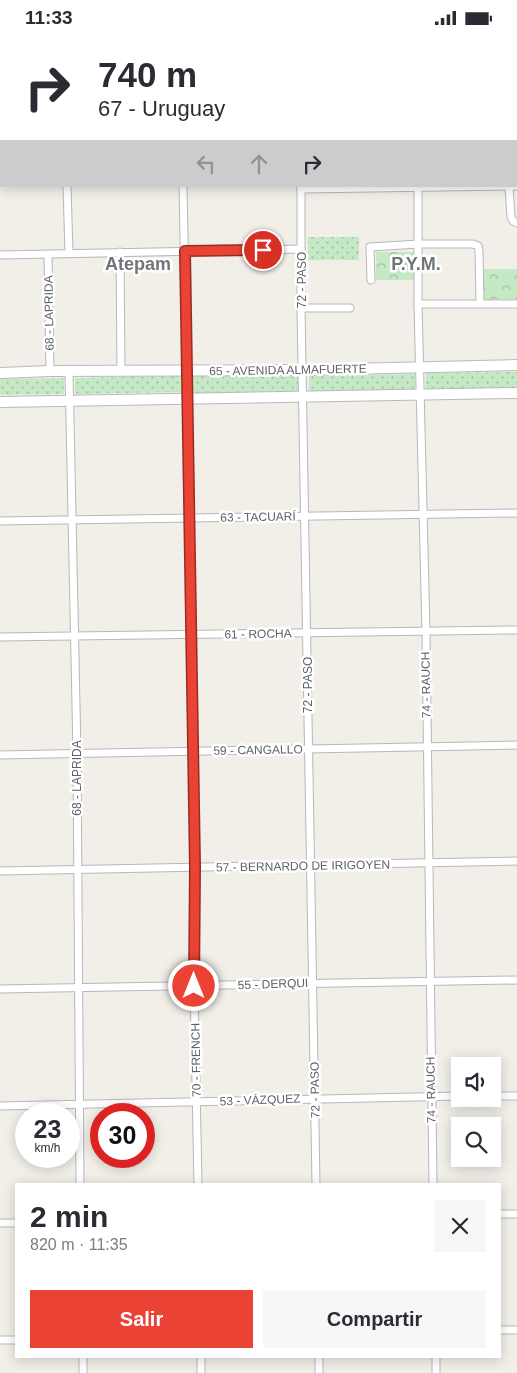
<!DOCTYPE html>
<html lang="es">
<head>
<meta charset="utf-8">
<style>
	:root { --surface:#fff; --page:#f7f7f7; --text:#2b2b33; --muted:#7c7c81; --accent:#ea4335 }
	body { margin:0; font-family:Helvetica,sans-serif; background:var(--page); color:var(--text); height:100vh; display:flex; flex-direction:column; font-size:19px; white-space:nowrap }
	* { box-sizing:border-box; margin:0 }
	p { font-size:16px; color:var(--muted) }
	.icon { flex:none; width:28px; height:28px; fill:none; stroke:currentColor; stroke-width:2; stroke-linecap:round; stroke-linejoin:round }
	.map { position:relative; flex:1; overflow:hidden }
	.details { position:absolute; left:15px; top:1148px; width:486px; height:175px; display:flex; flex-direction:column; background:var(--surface); border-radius:0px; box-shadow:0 2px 12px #0003 }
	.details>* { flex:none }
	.guide { position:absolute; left:0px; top:0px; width:518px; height:152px; box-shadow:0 2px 12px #0003; background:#fff; color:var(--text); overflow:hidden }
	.tools { position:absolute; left:451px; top:1022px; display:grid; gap:10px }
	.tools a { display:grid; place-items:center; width:50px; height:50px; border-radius:0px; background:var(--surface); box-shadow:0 2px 12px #0003; font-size:25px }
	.speed { position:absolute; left:15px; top:1068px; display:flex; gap:10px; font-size:25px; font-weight:700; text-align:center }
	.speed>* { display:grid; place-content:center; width:65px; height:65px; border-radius:50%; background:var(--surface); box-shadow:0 2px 12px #0003; line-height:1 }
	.speed small { font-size:12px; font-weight:400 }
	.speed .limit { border:8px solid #d22; background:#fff; color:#111 }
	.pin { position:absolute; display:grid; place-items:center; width:42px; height:42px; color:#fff; margin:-21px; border:2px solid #fff; border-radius:50%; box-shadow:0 1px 5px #0007 }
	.me { position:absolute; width:55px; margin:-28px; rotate:0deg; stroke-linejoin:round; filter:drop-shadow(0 0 4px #0008) }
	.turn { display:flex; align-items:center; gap:18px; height:105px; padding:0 15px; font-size:22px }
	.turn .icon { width:65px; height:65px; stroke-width:2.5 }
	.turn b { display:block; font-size:35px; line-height:42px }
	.lanes { display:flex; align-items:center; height:48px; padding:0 15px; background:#0003; justify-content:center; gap:25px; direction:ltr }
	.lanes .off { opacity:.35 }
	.round { display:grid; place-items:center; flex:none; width:52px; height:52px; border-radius:0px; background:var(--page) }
	.overview { display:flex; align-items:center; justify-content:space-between; height:85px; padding:0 15px }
	h1 { font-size:30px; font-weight:800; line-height:38px }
	.button { display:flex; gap:10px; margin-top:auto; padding:10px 15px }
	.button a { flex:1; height:58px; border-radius:0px; background:var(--accent); color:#fff; font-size:20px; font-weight:800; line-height:58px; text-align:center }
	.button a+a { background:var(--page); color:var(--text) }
	.status { display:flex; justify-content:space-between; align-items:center; height:35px; padding:0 25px; background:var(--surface); direction:ltr }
	.status svg { height:14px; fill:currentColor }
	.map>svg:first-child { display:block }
	.grass { fill:url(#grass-dots) }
	.park { fill:url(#park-crowns) }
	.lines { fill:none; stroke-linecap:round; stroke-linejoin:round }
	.street-casing { stroke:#b5b8bc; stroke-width:9 }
	.secondary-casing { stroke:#b6babf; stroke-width:12 }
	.street { stroke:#fff; stroke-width:7 }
	.secondary { stroke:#fff; stroke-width:10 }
	.route-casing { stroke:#982c22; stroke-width:12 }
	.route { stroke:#ea4335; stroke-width:9 }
	.labels { text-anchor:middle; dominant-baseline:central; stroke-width:5; stroke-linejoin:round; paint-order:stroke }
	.street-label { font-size:12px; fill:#5f6368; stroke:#fff }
	.district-label { font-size:18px; font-weight:bold; fill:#70757a; stroke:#fff }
</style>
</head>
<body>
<div class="status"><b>11:33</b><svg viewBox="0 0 49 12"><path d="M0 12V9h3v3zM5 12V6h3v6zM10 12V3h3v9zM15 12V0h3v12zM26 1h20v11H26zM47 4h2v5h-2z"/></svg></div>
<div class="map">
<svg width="517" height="1338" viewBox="0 0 517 1338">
	<defs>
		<pattern id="grass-dots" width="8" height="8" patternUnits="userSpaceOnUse" patternTransform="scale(1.25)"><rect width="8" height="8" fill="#c5e8c5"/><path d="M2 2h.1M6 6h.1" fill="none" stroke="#a3c0a4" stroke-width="1.8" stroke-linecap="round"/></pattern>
		<pattern id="park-crowns" width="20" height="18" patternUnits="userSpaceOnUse" patternTransform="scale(1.25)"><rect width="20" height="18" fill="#c5e8c5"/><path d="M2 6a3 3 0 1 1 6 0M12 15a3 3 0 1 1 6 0" fill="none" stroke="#a3c0a4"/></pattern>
	</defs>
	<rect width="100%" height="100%" fill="#f1efe8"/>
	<g class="grass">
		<rect x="308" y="202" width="51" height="23"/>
		<path d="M 517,337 L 517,353 L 426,354 L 426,338 Z"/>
		<path d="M 415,339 L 415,355 L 309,357 L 309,341 Z"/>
		<path d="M 298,340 L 298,356 L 192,358 L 192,341 Z"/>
		<path d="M 181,341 L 181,357 L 75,359 L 75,343 Z"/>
		<path d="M 64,343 L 64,359 L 0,360 L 0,344 Z"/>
	</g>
	<g class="park">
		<rect x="376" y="217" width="38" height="28"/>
		<path d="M 484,234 L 517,234 L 517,264 L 484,265 Z"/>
	</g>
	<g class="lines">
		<g class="street-casing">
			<g id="street">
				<path d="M 65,0 L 65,1"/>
				<path d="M 181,0 L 181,1"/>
				<path d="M 297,0 L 297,1"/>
				<path d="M 417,0 L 417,1"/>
				<path d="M 516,97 L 517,97"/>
				<path d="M 0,103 L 1,103"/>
				<path d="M 67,151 L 69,218"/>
				<path d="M 183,151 L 194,716 L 194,951 L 198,1149"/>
				<path d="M 301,151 L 301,273 L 316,1149"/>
				<path d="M 418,151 L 418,269 L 426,597 L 433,1149"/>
				<path d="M 509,151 L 511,182 L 513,186 L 517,188"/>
				<path d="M 301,154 L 517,151"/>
				<path d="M 120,217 L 121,336"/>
				<path d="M 0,220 L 301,214"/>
				<path d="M 48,220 L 50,336"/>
				<path d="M 371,245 L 370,212 L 419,209 L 473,209 L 478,211 L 479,216 L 480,269"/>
				<path d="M 418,269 L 517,269"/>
				<path d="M 301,273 L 350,273"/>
				<path d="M 69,337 L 77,718 L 80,1149"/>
				<path d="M 0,486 L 517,478"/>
				<path d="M 0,602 L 517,595"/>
				<path d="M 0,720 L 517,710"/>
				<path d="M 0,836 L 517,826"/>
				<path d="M 0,954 L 517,945"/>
				<path d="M 492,1061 L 517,1061"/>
				<path d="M 0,1071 L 460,1061"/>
				<path d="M 500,1179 L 517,1179"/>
				<path d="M 0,1188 L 16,1188"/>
				<path d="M 500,1295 L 517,1295"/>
				<path d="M 0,1305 L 16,1305"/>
				<path d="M 83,1321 L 83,1338"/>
				<path d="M 201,1321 L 201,1338"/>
				<path d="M 319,1321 L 319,1338"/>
				<path d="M 436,1321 L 436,1338"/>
			</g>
		</g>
		<g class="secondary-casing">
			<g id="secondary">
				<path d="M 0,338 L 50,336 L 303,335 L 517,330"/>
				<path d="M 0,367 L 517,358"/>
			</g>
		</g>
		<use href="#street" class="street"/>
		<use href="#secondary" class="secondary"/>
	</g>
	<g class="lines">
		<g class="route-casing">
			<path id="route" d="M 194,951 L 195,832 L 185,216 L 263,215"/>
		</g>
		<use href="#route" class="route"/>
	</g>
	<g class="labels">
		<g class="street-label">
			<text transform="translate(302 245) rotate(-90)">72 - PASO</text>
			<text transform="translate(49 278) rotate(-91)">68 - LAPRIDA</text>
			<text transform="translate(288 335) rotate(-1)">65 - AVENIDA ALMAFUERTE</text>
			<text transform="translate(258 482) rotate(-1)">63 - TACUARÍ</text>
			<text transform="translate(258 599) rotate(-1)">61 - ROCHA</text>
			<text transform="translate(308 650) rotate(-90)">72 - PASO</text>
			<text transform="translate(426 650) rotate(-91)">74 - RAUCH</text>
			<text transform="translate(258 715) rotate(-1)">59 - CANGALLO</text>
			<text transform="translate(77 743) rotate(-90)">68 - LAPRIDA</text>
			<text transform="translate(303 831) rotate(-1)">57 - BERNARDO DE IRIGOYEN</text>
			<text transform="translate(273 949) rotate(-2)">55 - DERQUI</text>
			<text transform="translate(196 1025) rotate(-91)">70 - FRENCH</text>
			<text transform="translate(315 1055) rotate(-91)">72 - PASO</text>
			<text transform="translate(431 1055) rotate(-91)">74 - RAUCH</text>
			<text transform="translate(260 1065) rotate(-2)">53 - VÁZQUEZ</text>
		</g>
		<g class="district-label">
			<text x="138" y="229">Atepam</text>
			<text x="416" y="229">P.Y.M.</text>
		</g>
	</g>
</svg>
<div class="tools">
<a><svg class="icon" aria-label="sound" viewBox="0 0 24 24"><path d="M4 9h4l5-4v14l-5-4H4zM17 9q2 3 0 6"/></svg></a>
<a><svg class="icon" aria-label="search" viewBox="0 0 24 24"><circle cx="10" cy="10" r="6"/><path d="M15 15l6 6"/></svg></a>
</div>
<div class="speed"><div>23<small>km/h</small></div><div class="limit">30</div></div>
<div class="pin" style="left:263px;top:215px;background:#d93025"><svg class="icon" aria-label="arrive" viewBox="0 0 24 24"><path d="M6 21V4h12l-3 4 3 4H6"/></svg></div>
<svg class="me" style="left:194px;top:951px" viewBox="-20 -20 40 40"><circle r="17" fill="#ea4335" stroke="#fff" stroke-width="3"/><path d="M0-11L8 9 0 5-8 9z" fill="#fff"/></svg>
<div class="guide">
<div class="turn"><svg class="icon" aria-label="right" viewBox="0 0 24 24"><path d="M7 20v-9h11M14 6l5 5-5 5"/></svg><div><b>740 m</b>67 - Uruguay</div></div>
<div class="lanes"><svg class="icon off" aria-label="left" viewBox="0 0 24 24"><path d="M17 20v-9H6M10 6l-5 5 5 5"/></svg><svg class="icon off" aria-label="ahead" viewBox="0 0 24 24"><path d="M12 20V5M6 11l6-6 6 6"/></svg><svg class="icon" aria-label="right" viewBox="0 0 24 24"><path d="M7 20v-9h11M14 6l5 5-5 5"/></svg></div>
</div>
<section class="details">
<div class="overview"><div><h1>2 min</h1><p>820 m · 11:35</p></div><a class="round"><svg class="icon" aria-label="close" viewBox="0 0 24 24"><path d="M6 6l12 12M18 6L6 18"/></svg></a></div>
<div class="button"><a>Salir</a><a>Compartir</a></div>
</section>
</div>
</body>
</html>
